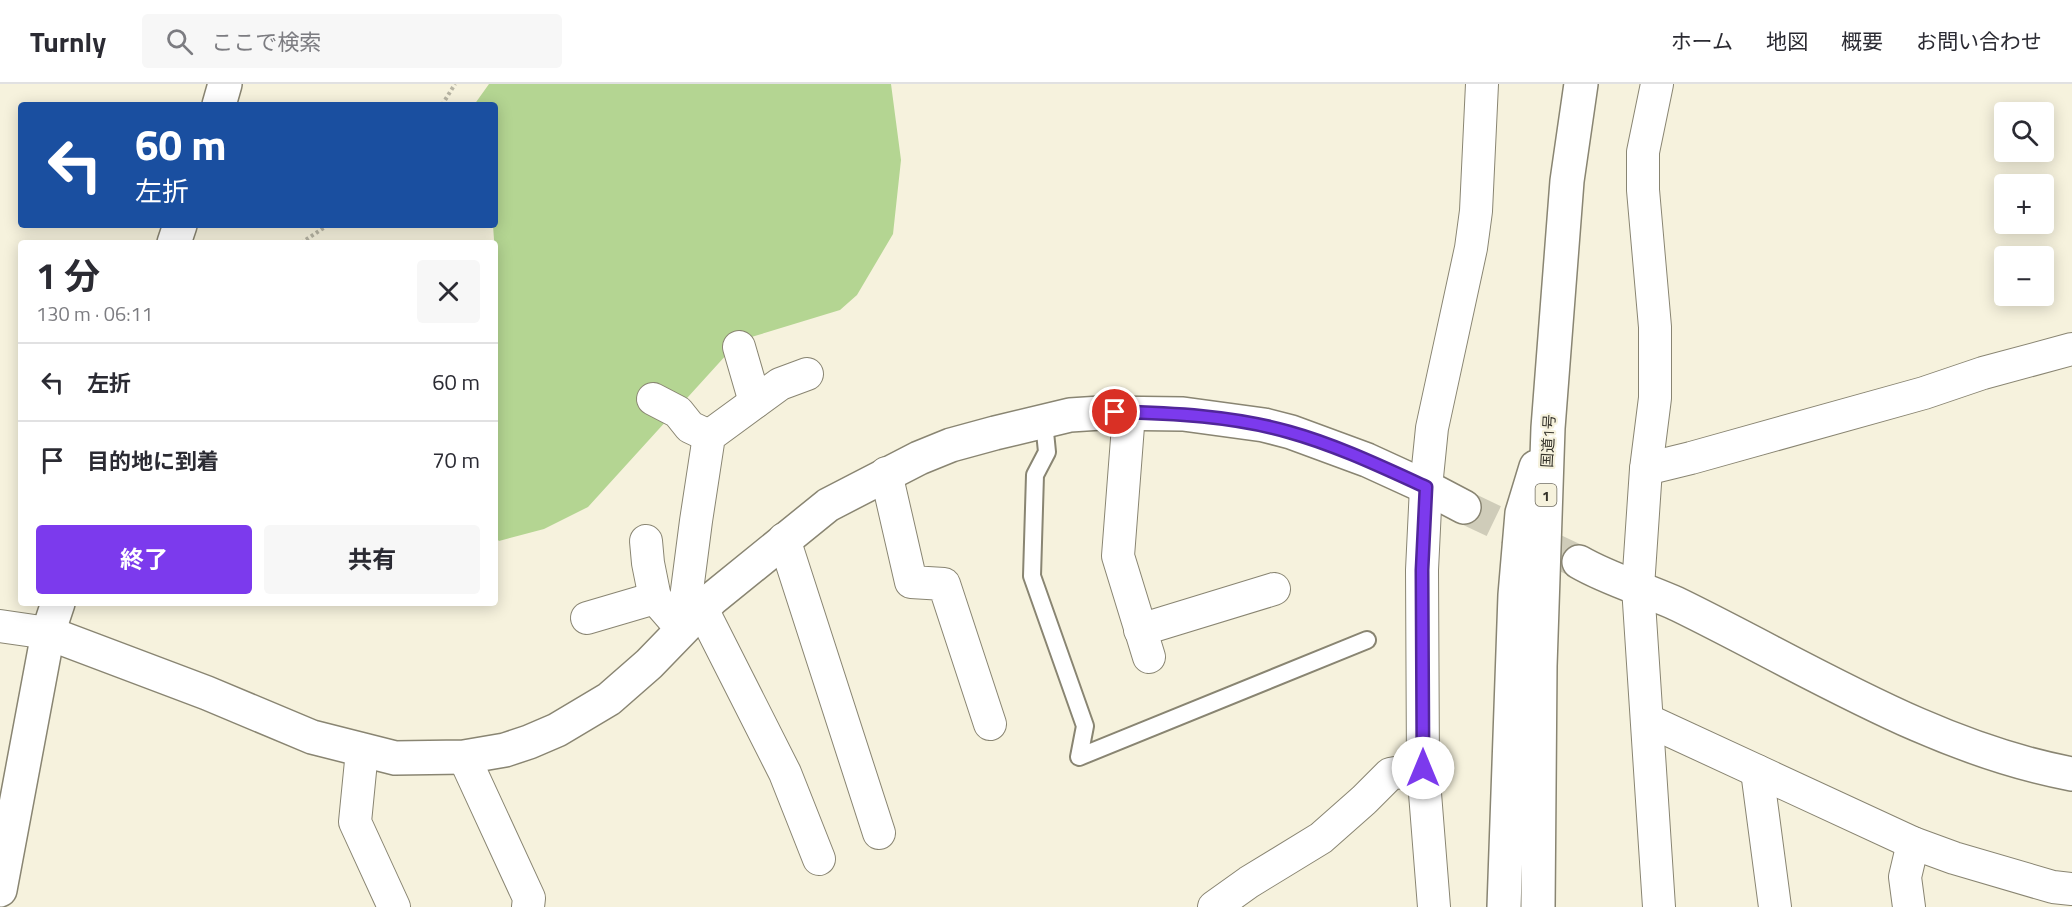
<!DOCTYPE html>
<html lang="ja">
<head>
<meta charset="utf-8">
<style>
	:root { --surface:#fff; --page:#f7f7f7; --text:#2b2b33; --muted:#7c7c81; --line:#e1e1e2; --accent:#7c3aed }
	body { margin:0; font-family:"Titillium Web","Noto Sans JP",sans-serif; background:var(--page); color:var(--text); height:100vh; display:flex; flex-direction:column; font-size:22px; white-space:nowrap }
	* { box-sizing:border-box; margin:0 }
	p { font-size:20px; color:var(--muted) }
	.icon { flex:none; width:33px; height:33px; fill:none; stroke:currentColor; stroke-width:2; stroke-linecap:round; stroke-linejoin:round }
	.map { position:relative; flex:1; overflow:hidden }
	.drawer { position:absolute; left:18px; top:156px; width:480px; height:366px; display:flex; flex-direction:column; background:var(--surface); border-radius:6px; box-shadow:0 3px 15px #0003 }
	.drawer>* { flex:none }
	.top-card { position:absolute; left:18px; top:18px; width:480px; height:126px; border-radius:6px; box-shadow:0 3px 15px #0003; background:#1a4fa0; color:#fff; overflow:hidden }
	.buttons { position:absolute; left:1994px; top:18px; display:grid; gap:12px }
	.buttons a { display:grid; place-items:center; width:60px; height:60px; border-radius:6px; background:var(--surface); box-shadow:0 3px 15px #0003; font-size:30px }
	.pin { position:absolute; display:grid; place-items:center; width:51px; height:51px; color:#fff; margin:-26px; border:3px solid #fff; border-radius:50%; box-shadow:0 2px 6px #0007 }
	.me { position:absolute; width:66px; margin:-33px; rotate:0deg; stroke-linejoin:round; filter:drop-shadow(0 0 4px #0008) }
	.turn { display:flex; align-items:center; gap:21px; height:126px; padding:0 18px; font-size:27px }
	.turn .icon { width:78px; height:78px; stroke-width:2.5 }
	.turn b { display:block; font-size:42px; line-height:51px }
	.round { display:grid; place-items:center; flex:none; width:63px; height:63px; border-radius:6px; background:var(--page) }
	.summary { display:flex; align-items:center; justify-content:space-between; height:102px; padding:0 18px }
	h1 { font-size:36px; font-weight:700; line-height:45px }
	.cta { display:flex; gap:12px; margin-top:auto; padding:12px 18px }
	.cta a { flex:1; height:69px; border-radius:6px; background:var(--accent); color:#fff; font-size:24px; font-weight:700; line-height:69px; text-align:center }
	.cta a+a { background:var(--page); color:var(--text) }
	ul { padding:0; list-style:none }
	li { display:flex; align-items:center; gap:18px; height:78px; padding:0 18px; border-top:2px solid var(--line) }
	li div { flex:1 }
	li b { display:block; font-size:22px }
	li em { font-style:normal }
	header { display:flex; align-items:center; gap:36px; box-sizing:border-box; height:84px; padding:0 30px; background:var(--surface); border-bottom:2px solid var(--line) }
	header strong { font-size:28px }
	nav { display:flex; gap:33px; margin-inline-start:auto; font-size:21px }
	.search { width:420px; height:54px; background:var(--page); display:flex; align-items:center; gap:15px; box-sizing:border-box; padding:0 21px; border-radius:6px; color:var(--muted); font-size:22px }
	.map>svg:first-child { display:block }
	.green { fill:#b4d592 }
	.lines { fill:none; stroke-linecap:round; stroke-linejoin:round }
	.secondary-tunnel { stroke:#cfccb9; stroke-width:33; stroke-dasharray:33 16; stroke-linecap:butt }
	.lane-casing { stroke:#898572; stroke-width:20 }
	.street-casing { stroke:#898572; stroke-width:34 }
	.secondary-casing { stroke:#898572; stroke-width:36 }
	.highway-casing { stroke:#898572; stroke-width:36 }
	.path { stroke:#b7b4a3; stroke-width:4; stroke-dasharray:3 3; stroke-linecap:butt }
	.lane { stroke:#fff; stroke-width:16 }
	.street { stroke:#fff; stroke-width:32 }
	.secondary { stroke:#fff; stroke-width:33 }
	.highway { stroke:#fff; stroke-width:33 }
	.route-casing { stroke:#51269a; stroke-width:15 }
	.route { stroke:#7c3aed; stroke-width:10 }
	.labels { text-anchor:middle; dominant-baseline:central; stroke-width:4.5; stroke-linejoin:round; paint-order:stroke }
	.shield { fill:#f6f2dd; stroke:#6f6c60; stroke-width:1.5 }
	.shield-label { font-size:14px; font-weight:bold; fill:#35332b }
	.street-label { font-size:15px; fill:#35332b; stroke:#f6f2dd }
</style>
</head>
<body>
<header>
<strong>Turnly</strong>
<div class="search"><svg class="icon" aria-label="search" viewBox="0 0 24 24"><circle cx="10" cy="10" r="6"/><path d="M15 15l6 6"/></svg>ここで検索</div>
<nav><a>ホーム</a><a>地図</a><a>概要</a><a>お問い合わせ</a></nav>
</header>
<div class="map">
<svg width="2072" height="823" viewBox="0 0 2072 823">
	<rect width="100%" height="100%" fill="#f6f2dd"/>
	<path class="green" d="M 489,0 L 891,0 L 901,76 L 893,150 L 857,211 L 840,226 L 748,254 L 728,269 L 588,423 L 544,445 L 499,457 L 495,453 L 496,185 L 493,141 L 495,141 L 495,21 L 474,21 Z"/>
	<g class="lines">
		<path class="secondary-tunnel" d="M 1464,423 L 1579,478"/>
		<g class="lane-casing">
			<path id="lane" d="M 1044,338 L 1047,368 L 1035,391 L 1032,492 L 1085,642 L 1079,673 L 1367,556"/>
		</g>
		<g class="street-casing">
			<g id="street">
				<path d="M 1657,0 L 1643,68 L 1643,106 L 1655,243 L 1655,314 L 1646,385 L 1638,503 L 1659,823"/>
				<path d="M 739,263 L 755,318"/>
				<path d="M 653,315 L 678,328 L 690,343 L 709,352"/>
				<path d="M 1129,329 L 1118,472 L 1149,573"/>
				<path d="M 1646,385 L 1691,374 L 1924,309 L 1983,289 L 2072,265"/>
				<path d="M 886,389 L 911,498 L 944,500 L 990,640"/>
				<path d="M 784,455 L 879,749"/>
				<path d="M 646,457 L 648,479 L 655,514"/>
				<path d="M 702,525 L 785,689 L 819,775"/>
				<path d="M 587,534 L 655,514 L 682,545"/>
				<path d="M 0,542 L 48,549"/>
				<path d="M 682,545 L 696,437 L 709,352 L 780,300 L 807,290"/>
				<path d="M 1140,546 L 1274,505"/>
				<path d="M 1647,636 L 1913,759 L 1954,774 L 2053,803 L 2072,805"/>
				<path d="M 362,667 L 355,738 L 394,823"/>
				<path d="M 464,673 L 529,814 L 528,823"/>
				<path d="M 1757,687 L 1775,823"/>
				<path d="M 1214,823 L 1249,798 L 1321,754 L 1364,716 L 1390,690 L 1423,684"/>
				<path d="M 1434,823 L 1423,684 L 1422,486 L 1426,403 L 1432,344 L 1471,164 L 1476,127 L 1482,0"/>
				<path d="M 1909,823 L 1905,793 L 1913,759"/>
			</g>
		</g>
		<g class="secondary-casing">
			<g id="secondary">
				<path d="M 219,21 L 225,0"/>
				<path d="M 174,159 L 180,141"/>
				<path d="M 1579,478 C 1610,496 1647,506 1679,521 C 1806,583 1932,664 2072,690"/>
				<path d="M 48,549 L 207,609 L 312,653 L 395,674 L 464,673 L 505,666 L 529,658 L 557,646 L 609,615 L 649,580 L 712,515 L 828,421 L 919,374 L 951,361 L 995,349 L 1070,331 L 1101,329 L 1183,330 L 1264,341 L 1291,348 L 1367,376 L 1426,403 L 1464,423"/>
				<path d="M 0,806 L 48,549 L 58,519"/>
			</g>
		</g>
		<g class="highway-casing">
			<g id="highway">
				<path d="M 1504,823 L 1515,511 L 1522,429 L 1536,383"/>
				<path d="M 1538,823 L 1540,582 L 1548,344 L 1567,97 L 1581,0"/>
			</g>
		</g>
		<g class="path">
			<path d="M 442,21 L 455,0"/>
			<path d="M 301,159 L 328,141"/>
		</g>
		<use href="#lane" class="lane"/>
		<use href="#street" class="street"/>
		<use href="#secondary" class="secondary"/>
		<use href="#highway" class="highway"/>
	</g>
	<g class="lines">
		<g class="route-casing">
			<path id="route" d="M 1115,328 C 1173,329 1233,332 1289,348 C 1336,361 1382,383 1426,403 L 1422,486 L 1423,684"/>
		</g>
		<use href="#route" class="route"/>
	</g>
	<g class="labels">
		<rect class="shield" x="1535.5" y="400" width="21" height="22" rx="4.5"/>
		<g class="shield-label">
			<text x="1546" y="411">1</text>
		</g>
		<g class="street-label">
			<text transform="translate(1548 357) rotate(-87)">国道1号</text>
		</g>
	</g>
</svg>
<div class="buttons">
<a><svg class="icon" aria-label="search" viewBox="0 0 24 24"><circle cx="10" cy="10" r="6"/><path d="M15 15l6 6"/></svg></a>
<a>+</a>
<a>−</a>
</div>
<div class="pin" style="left:1115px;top:328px;background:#d93025"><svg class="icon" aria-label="arrive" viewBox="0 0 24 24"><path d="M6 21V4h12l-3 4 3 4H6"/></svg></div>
<svg class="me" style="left:1423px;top:684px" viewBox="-20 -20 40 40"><circle r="19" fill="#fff"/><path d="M0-13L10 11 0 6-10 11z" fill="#7c3aed"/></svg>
<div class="top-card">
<div class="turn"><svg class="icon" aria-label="left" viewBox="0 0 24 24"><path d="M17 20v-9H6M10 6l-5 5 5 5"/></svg><div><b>60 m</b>左折</div></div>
</div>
<section class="drawer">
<div class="summary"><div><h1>1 分</h1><p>130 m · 06:11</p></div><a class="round"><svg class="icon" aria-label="close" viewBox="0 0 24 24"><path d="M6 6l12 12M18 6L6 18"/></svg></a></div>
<ul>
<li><svg class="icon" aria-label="left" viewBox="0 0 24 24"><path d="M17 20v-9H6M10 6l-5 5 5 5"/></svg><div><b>左折</b></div><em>60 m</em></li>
<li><svg class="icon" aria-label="arrive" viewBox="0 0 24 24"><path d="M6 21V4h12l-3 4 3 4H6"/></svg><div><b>目的地に到着</b></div><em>70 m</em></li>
</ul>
<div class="cta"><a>終了</a><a>共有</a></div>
</section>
</div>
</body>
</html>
